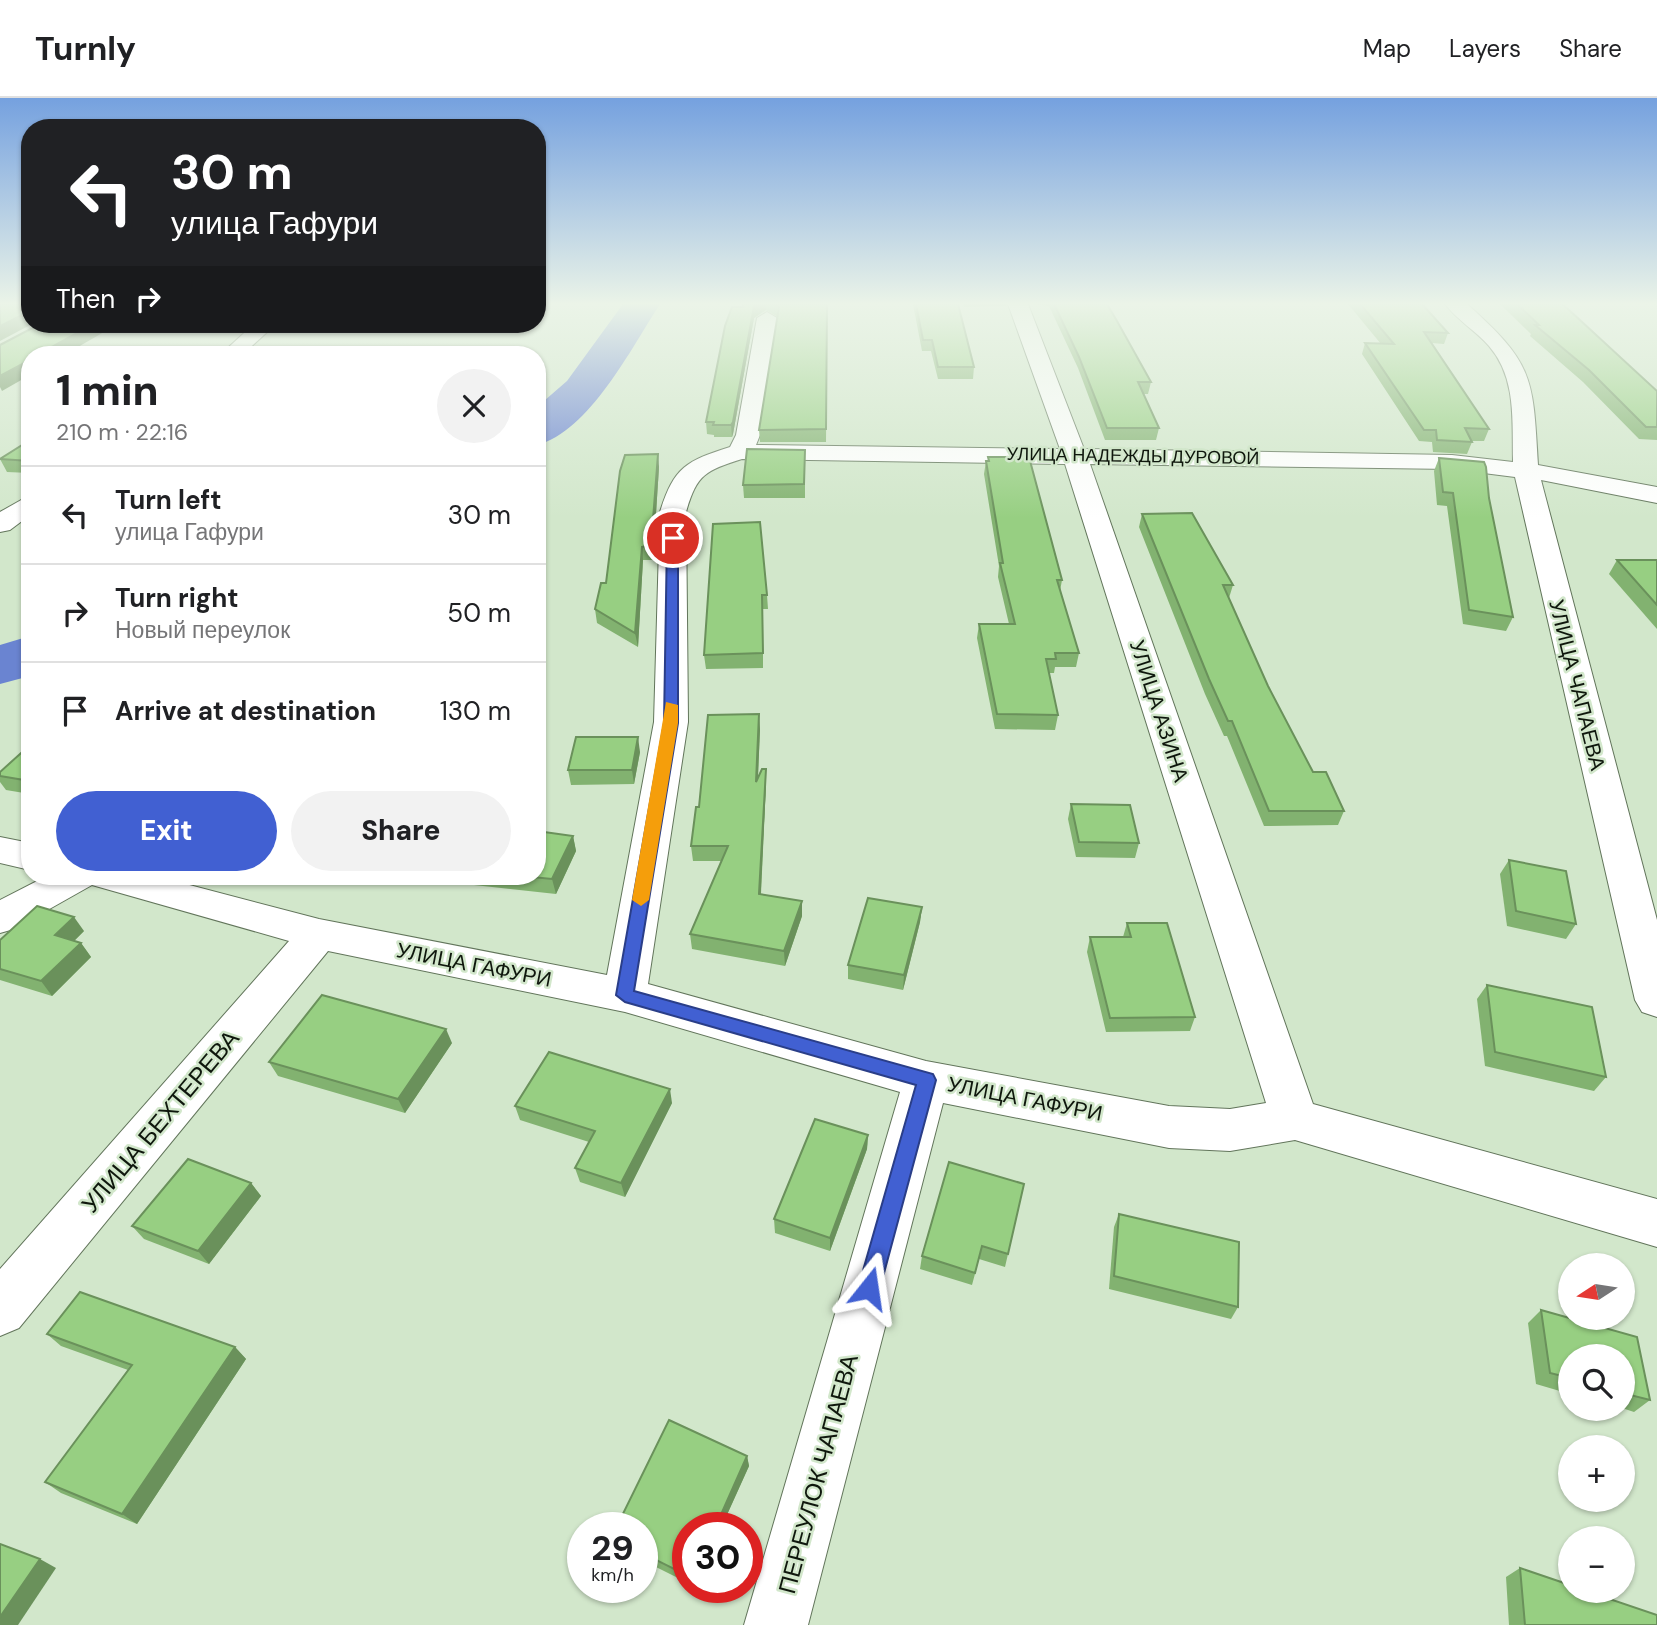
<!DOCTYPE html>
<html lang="en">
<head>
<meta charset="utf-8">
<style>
	:root { --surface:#fff; --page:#f2f2f2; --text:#202124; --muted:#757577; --line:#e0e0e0; --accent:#4160d2 }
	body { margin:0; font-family:"DM Sans",sans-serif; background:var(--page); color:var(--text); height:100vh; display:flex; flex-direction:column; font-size:26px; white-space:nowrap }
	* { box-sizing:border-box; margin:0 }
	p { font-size:23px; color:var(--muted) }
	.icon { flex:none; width:38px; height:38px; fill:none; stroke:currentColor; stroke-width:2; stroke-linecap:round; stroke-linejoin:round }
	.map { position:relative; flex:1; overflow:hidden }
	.panel { position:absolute; left:21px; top:248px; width:525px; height:539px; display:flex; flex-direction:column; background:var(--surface); border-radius:28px; box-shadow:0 2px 5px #0004 }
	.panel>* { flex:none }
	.top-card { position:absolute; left:21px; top:21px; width:525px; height:214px; border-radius:28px; box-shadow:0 2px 5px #0004; background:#202124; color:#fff; overflow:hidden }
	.needle { width:46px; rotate:258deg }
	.controls { position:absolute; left:1558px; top:1155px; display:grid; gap:14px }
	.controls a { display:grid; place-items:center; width:77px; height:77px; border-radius:50%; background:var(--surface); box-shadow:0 2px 5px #0004; font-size:35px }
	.speed { position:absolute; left:567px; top:1414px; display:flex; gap:14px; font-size:35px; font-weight:700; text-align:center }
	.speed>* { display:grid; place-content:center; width:91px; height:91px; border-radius:50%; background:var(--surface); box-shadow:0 2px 5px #0004; line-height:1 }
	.speed small { font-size:18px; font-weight:400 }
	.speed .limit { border:10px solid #d22; background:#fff; color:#111 }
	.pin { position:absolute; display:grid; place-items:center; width:60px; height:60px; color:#fff; margin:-30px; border:4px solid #fff; border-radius:50%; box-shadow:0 2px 7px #0007 }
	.me { position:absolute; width:77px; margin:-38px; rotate:15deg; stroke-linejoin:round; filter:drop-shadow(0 0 5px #0008) }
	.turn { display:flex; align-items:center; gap:24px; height:147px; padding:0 35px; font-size:32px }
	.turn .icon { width:91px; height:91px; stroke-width:2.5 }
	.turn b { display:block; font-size:49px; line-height:60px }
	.then { display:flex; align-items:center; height:66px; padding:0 35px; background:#0003; gap:14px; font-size:26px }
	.round { display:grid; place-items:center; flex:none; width:74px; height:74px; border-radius:37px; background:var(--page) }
	.headline { display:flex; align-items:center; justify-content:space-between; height:119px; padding:0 35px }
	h1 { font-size:42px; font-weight:800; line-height:52px }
	.action { display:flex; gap:14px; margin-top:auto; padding:14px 35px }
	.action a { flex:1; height:80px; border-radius:42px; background:var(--accent); color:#fff; font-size:28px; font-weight:800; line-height:80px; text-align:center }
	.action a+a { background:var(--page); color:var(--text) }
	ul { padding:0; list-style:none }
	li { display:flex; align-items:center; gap:21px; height:98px; padding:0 35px; border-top:2px solid var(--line) }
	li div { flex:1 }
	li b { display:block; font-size:26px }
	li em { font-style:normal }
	header { display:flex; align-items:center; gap:42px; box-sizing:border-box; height:98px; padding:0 35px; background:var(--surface); border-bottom:2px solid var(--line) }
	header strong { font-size:33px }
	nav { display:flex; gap:38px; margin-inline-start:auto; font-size:24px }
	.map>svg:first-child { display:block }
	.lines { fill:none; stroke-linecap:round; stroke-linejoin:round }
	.river { fill:#6a84d1; fill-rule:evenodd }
	.minor-casing { stroke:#62755b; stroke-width:2 }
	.minor { fill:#fff; fill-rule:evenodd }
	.wall { fill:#82b270 }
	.shaded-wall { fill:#6a915b }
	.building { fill:#97cf82; stroke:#6a915b; stroke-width:2 }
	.route { fill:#4160d2; stroke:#2a3e88; stroke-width:2 }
	.slow { fill:#f59e0b }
	.labels { text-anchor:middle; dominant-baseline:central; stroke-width:5; stroke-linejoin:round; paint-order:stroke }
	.far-street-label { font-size:18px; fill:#0f170d; stroke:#d2e7cb }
	.street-label { font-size:21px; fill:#0f170d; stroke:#d2e7cb }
	.near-street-label { font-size:24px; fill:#0f170d; stroke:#d2e7cb }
</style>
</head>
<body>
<header>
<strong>Turnly</strong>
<nav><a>Map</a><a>Layers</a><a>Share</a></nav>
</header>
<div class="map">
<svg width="1657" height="1527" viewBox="0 0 1657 1527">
	<rect width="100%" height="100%" fill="#d2e7cb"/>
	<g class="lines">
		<g class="river">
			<path d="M 623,206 L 660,206 C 632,249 589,334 537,347 L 537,309 L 567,283 Z"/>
			<path d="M 30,538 L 30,578 L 0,586 L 0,547 Z"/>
		</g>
		<g class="minor-casing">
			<g id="minor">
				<path d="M 1008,206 L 1028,206 L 1084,351 L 1452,357 L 1513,364 C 1512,324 1517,280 1489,248 C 1476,233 1457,222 1445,206 L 1467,206 C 1534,266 1533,279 1538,367 L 1657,389 L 1657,405 L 1541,382 L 1657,822 L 1657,919 L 1642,914 L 1635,902 L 1515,379 L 1452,371 L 1090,366 L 1313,1006 L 1657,1101 L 1657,1149 L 1295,1042 L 1230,1053 L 1169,1050 L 943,1005 L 808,1527 L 744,1527 L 900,994 L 625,914 L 328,853 L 19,1230 L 0,1238 L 0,1171 L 289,843 L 92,787 L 14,831 L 0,835 L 0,802 L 45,779 L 159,779 L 319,821 L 607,877 L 654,624 L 660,414 C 674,369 686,363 730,349 L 736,337 L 757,220 L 767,214 L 777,220 L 760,337 L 756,347 L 1060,351 ZM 742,361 L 1065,366 L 1266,1005 L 1230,1011 L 1169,1008 L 926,963 L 648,886 L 688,624 L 686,414 C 697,376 705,373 742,361 Z"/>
				<path d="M 254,226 L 276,226 L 242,257 L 220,257 Z"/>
				<path d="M 30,397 L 30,417 L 10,432 L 0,434 L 0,414 Z"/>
				<path d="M 0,739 L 30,745 L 30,772 L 0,765 Z"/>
			</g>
		</g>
		<use href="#minor" class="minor"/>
	</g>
	<g class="wall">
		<path d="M 743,206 L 827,206 L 826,344 L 760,344 L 759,332 L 778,219 L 766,212 L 754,220 L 733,336 L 732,339 L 714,339 L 714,337 L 707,336 L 706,324 Z"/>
		<path d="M 913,206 L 958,206 L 974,269 L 973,281 L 938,281 L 931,253 L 922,253 Z"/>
		<path d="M 963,206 L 1007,206 L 1006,208 L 964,209 Z"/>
		<path d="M 1034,206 L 1107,206 L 1151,284 L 1148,296 L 1143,296 L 1159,330 L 1156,342 L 1105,342 L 1078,270 L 1049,208 Z"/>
		<path d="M 1348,206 L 1422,206 L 1448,235 L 1444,246 L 1432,245 L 1489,331 L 1484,343 L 1472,343 L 1472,344 L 1467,356 L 1433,354 L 1432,344 L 1419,343 L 1362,256 L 1365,245 L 1381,246 Z"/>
		<path d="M 1500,206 L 1562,206 L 1657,293 L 1657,342 L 1639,341 L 1583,284 L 1530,238 L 1531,236 Z"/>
		<path d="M 30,342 L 30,375 L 7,374 L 0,361 Z"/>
		<path d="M 805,352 L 805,400 L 744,400 L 743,387 Z"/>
		<path d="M 988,359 L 1062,482 L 1060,493 L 1079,555 L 1076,569 L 1055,569 L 1054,575 L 1049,575 L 1058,617 L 1055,632 L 995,631 L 977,540 L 979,526 L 1009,526 L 998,479 L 999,468 L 984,376 L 986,363 L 988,363 Z"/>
		<path d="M 1439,360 L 1489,400 L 1513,519 L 1506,533 L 1463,526 L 1447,408 L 1437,407 L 1434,373 Z"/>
		<path d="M 659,369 L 653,462 L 643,462 L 638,549 L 597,525 L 595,511 Z"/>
		<path d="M 1142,416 L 1233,487 L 1229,500 L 1268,588 L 1313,674 L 1344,713 L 1338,727 L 1264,728 L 1227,638 L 1224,638 L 1205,596 L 1139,429 Z"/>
		<path d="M 713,426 L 767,497 L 768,511 L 763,511 L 763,570 L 706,571 L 704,557 Z"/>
		<path d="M 1617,462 L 1657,462 L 1657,531 L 1609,476 Z"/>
		<path d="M 760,631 L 758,680 L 766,686 L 761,796 L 802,818 L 785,868 L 692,851 L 690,836 L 722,763 L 693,763 L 691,748 L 699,709 Z"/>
		<path d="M 30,647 L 30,696 L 6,692 L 0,684 L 0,674 Z"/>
		<path d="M 640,654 L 634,686 L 571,687 L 568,672 Z"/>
		<path d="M 1071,706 L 1139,745 L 1135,760 L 1076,759 L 1068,721 Z"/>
		<path d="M 573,738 L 576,753 L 556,796 L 447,784 L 421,779 L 537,779 Z"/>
		<path d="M 1509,762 L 1576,826 L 1566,841 L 1507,828 L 1500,776 Z"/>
		<path d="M 922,809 L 920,824 L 903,892 L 848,881 L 848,867 Z"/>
		<path d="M 1127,825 L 1195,919 L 1190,933 L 1106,934 L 1087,854 L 1090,839 L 1123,839 Z"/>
		<path d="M 84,833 L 74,843 L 81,845 L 91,859 L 52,898 L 0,882 L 0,842 Z"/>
		<path d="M 1487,887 L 1606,979 L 1594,993 L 1485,968 L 1477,901 Z"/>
		<path d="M 452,945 L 405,1015 L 278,978 L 269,964 Z"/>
		<path d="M 672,1005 L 625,1099 L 580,1084 L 575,1070 L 589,1044 L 520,1022 L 515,1008 Z"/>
		<path d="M 868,1037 L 867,1051 L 830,1153 L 775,1135 L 774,1121 Z"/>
		<path d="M 251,1085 L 261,1098 L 209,1166 L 144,1141 L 132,1128 Z"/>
		<path d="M 1024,1086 L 1005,1169 L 979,1161 L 972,1187 L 920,1171 L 922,1158 Z"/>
		<path d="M 1119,1116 L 1238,1209 L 1231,1221 L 1109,1191 L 1114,1129 Z"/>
		<path d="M 1541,1212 L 1637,1239 L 1650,1302 L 1634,1314 L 1622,1310 L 1622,1258 L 1570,1258 L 1570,1296 L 1536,1286 L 1528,1225 Z"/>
		<path d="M 47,1236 L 235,1249 L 246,1261 L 137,1426 L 61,1395 L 45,1384 L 128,1272 L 61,1248 Z"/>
		<path d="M 747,1358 L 749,1368 L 721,1430 L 688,1430 L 688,1485 L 642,1462 L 642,1430 Z"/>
		<path d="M 1520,1470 L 1657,1527 L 1509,1527 L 1506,1479 Z"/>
	</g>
	<g class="shaded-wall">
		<path d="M 757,206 L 765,206 L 766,212 L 754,220 L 733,336 L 732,339 L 731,327 L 754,208 Z"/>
		<path d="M 30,213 L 30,226 L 32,226 L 0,243 L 0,228 Z"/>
		<path d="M 93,226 L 118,226 L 64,257 L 37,257 Z"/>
		<path d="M 30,262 L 30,277 L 2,293 L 0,289 L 0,278 Z"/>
		<path d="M 658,356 L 659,369 L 653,462 L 651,448 Z"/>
		<path d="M 642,449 L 643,462 L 638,549 L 635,535 Z"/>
		<path d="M 759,616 L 760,631 L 757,699 L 756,684 Z"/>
		<path d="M 638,639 L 640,654 L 634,686 L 632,672 Z"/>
		<path d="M 766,671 L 766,686 L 760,811 L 759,796 Z"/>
		<path d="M 573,738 L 576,753 L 556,796 L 552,781 Z"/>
		<path d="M 802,803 L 802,818 L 785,868 L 784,853 Z"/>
		<path d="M 922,809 L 920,824 L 903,892 L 904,877 Z"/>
		<path d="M 74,819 L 84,833 L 65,852 L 55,837 Z"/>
		<path d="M 81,845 L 91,859 L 52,898 L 41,883 Z"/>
		<path d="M 446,931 L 452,945 L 405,1015 L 398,1001 Z"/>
		<path d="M 670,991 L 672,1005 L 625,1099 L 621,1085 Z"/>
		<path d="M 868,1037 L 867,1051 L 830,1153 L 830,1140 Z"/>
		<path d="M 251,1085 L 261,1098 L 209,1166 L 198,1153 Z"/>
		<path d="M 235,1249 L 246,1261 L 137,1426 L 122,1416 Z"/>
		<path d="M 747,1358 L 749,1368 L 721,1430 L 715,1430 Z"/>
		<path d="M 40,1461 L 56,1470 L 18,1527 L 0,1527 L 0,1519 Z"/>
	</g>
	<g class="building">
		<path d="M 0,206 L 30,206 L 30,213 L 0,228 Z"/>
		<path d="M 743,206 L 757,206 L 754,208 L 733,324 L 731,327 L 713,327 L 714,324 L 706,324 L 725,228 L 732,209 L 743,209 Z"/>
		<path d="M 774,206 L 827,206 L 826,331 L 759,332 L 779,209 Z"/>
		<path d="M 916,206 L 958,206 L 974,269 L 938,269 L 932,242 L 923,242 Z"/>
		<path d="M 1054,206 L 1107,206 L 1117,223 L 1151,284 L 1138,284 L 1159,330 L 1107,330 L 1079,259 Z"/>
		<path d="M 1360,206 L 1422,206 L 1448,235 L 1424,234 L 1489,331 L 1465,330 L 1472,344 L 1437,342 L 1436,332 L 1424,332 L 1365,245 L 1394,246 Z"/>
		<path d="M 1517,206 L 1562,206 L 1568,211 L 1657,293 L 1657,329 L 1646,329 L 1589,272 L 1535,227 L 1539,227 Z"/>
		<path d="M 40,226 L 93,226 L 37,257 L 30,257 L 30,262 L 0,278 L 0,247 Z"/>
		<path d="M 30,342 L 30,363 L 0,361 Z"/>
		<path d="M 747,351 L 805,352 L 804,386 L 743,387 Z"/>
		<path d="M 658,356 L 651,448 L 642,449 L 635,535 L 595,511 L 601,485 L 606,485 L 620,373 L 625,357 Z"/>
		<path d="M 988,359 L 1029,359 L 1062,482 L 1057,482 L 1079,555 L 1055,555 L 1056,561 L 1046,561 L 1058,617 L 997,616 L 979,526 L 1015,526 L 1000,465 L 1003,465 L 986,363 L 989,363 Z"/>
		<path d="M 1439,360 L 1484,364 L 1486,369 L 1489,400 L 1513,519 L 1469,512 L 1453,395 L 1443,394 Z"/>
		<path d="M 1192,415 L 1233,487 L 1223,487 L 1268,588 L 1313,674 L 1326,674 L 1344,713 L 1269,713 L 1232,623 L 1228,623 L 1209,581 L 1142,416 Z"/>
		<path d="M 760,424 L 767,497 L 762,497 L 763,555 L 704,557 L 713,426 Z"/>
		<path d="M 1617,462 L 1657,462 L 1657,507 Z"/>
		<path d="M 759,616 L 756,684 L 762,671 L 766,671 L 759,796 L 802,803 L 784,853 L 690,836 L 728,748 L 691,748 L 696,709 L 699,709 L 708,617 Z"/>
		<path d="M 576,639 L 638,639 L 632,672 L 568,672 Z"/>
		<path d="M 30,647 L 30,683 L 0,678 L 0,674 Z"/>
		<path d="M 1071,706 L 1130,707 L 1139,745 L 1079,744 Z"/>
		<path d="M 537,733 L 573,738 L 552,781 L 532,779 L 537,779 Z"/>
		<path d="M 1509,762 L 1566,773 L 1576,826 L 1516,813 Z"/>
		<path d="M 868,800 L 922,809 L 904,877 L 848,867 Z"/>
		<path d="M 37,808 L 74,819 L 55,837 L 81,845 L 41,883 L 0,871 L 0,842 Z"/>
		<path d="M 1127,825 L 1167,825 L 1195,919 L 1110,920 L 1090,839 L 1131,839 Z"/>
		<path d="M 1487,887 L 1592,909 L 1606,979 L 1495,954 Z"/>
		<path d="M 322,897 L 446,931 L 398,1001 L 269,964 Z"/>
		<path d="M 549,954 L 670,991 L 621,1085 L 575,1070 L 595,1033 L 515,1008 Z"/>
		<path d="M 815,1021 L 868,1037 L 830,1140 L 774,1121 Z"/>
		<path d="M 188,1061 L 251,1085 L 198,1153 L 132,1128 Z"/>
		<path d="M 949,1064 L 1024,1086 L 1008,1156 L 982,1148 L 975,1175 L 922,1158 Z"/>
		<path d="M 1119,1116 L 1239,1144 L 1238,1209 L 1114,1178 Z"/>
		<path d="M 80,1194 L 235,1249 L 122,1416 L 45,1384 L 132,1267 L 47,1236 Z"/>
		<path d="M 1541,1212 L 1637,1239 L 1650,1302 L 1622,1295 L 1622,1258 L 1570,1258 L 1570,1280 L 1550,1275 Z"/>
		<path d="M 669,1322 L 747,1358 L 715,1430 L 688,1430 L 688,1478 L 642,1455 L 642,1430 L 616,1430 Z"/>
		<path d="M 0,1446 L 40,1461 L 0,1519 Z"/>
		<path d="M 1520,1470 L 1570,1487 L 1570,1493 L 1586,1493 L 1657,1517 L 1657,1527 L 1525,1527 Z"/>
	</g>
	<linearGradient id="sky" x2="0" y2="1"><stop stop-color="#75a1df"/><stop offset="0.49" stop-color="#ebf4e8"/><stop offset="1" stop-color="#ebf4e8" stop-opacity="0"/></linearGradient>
	<rect width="1657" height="420" fill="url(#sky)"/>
	<path class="route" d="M 673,437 L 678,440 L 678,625 L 634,893 L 933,976 L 936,982 L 880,1190 L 877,1197 L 869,1200 L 862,1197 L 858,1190 L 916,987 L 625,904 L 616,897 L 664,625 L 667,440 Z"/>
	<path class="slow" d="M 666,604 L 678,607 L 678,625 L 649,802 L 641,808 L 632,802 Z"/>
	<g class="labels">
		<g class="far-street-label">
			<text transform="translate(1133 358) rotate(1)">УЛИЦА НАДЕЖДЫ ДУРОВОЙ</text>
		</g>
		<g class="street-label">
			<text transform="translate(1577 587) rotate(76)">УЛИЦА ЧАПАЕВА</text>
			<text transform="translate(1159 613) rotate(72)">УЛИЦА АЗИНА</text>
			<text transform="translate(474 867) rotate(11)">УЛИЦА ГАФУРИ</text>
			<text transform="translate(1025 1001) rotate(11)">УЛИЦА ГАФУРИ</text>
		</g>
		<g class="near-street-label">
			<text transform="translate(160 1023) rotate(-50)">УЛИЦА БЕХТЕРЕВА</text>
			<text transform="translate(818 1376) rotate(-75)">ПЕРЕУЛОК ЧАПАЕВА</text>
		</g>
	</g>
</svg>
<div class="controls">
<a><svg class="needle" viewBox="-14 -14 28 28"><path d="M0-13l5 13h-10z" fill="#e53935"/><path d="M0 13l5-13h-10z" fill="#757577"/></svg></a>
<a><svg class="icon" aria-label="search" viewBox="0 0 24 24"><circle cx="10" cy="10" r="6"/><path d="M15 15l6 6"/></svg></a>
<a>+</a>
<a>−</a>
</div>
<div class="speed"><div>29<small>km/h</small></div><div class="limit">30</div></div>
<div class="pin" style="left:673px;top:440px;background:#d93025"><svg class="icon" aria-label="arrive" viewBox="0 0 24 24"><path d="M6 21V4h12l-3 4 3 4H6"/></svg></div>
<svg class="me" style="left:869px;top:1190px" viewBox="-20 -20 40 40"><path d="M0-17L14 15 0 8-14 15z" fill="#4160d2" stroke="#fff" stroke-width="4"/></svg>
<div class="top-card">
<div class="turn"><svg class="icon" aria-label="left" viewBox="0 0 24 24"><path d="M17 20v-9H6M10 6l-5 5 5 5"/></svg><div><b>30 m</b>улица Гафури</div></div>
<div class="then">Then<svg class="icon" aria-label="right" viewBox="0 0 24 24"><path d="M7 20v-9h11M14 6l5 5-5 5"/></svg></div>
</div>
<section class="panel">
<div class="headline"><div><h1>1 min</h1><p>210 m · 22:16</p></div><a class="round"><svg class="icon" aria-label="close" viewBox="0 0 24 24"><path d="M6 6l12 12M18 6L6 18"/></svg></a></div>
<ul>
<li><svg class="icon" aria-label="left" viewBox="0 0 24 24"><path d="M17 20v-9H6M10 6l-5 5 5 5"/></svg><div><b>Turn left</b><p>улица Гафури</p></div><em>30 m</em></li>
<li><svg class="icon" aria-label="right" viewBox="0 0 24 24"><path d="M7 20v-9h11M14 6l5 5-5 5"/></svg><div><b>Turn right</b><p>Новый переулок</p></div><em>50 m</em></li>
<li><svg class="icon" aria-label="arrive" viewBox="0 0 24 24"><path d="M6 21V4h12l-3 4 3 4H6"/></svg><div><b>Arrive at destination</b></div><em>130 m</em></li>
</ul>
<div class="action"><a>Exit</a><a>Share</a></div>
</section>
</div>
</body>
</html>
